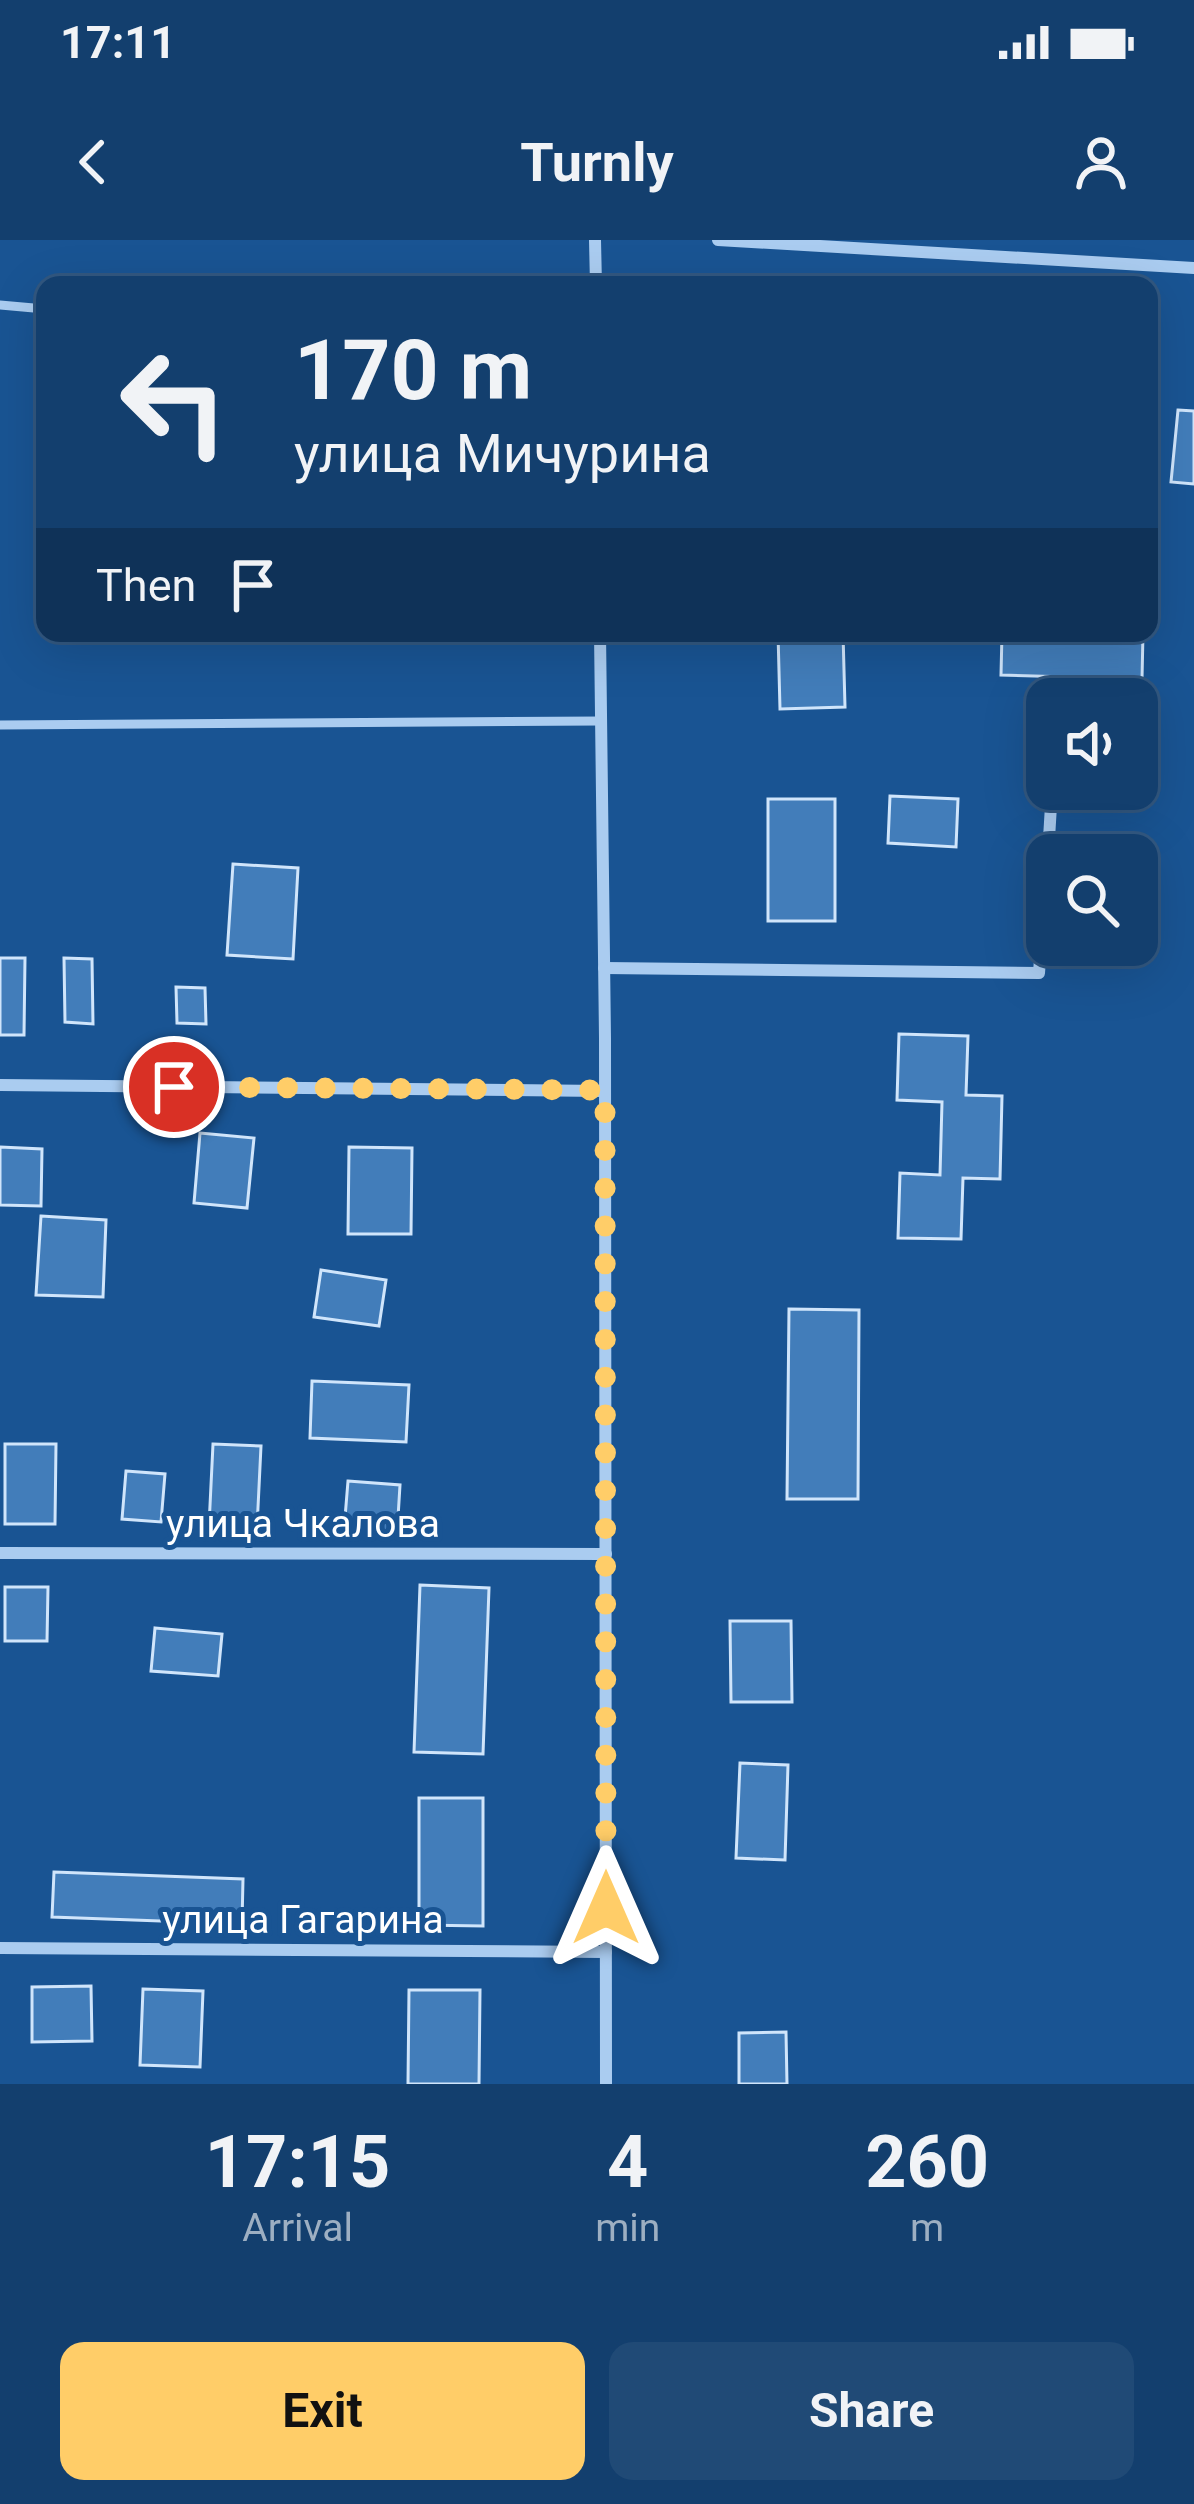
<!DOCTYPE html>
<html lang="en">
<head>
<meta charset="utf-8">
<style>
	:root { --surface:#133f6e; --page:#204a76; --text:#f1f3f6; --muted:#9dafc2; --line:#325881; --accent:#ffcd68 }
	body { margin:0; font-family:Roboto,sans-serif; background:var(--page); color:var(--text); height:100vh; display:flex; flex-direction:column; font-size:45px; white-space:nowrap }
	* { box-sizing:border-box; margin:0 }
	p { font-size:39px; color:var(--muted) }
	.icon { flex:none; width:66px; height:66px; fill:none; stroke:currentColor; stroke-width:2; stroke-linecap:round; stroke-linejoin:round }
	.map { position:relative; height:1844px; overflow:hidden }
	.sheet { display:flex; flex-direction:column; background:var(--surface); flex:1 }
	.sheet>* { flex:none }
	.top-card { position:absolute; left:36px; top:36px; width:1122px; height:366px; border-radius:24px; box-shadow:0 12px 48px #0002,0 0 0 3px var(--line); background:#133f6e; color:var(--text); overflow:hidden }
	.fabs { position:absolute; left:1026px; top:438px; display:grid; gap:24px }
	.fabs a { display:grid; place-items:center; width:132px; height:132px; border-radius:24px; background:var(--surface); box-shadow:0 12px 48px #0002,0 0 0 3px var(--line); font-size:60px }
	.pin { position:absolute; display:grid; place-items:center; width:102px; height:102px; color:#fff; margin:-51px; border:6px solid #fff; border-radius:50%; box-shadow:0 3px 12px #0007 }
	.me { position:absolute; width:132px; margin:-66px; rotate:0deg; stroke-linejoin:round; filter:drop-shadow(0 0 9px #0008) }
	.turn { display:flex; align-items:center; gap:42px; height:252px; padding:0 60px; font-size:54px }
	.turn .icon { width:156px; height:156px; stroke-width:2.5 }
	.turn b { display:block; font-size:84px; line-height:102px }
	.then { display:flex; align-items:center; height:114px; padding:0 60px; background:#0003; gap:24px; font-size:45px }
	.eta { display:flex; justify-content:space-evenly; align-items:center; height:204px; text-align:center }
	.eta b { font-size:72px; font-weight:700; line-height:84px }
	.cta { display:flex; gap:24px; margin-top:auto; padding:24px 60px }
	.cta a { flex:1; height:138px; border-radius:24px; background:var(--accent); color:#111; font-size:48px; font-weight:700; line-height:138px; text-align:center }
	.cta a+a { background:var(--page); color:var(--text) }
	.status { display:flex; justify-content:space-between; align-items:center; height:84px; padding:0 60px; background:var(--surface); direction:ltr }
	.status svg { height:33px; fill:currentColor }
	header { display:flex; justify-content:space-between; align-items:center; height:156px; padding:0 60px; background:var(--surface); font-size:54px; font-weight:700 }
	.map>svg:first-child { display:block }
	.building { fill:#427dba; stroke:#d0e5fb; stroke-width:3 }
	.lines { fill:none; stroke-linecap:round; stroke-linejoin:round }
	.lane { stroke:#aaccf0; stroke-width:9 }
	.street { stroke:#aaccf0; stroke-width:12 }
	.route { stroke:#ffcd68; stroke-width:21; stroke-dasharray:0 37.8 }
	.labels { text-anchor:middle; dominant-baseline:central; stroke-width:10; stroke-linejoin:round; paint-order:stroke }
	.street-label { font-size:39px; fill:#fff; stroke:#195493 }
</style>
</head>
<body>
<div class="status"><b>17:11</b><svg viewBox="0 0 49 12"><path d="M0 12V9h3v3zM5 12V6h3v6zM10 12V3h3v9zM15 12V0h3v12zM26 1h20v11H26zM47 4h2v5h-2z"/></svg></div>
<header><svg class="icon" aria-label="back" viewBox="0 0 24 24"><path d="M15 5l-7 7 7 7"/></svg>Turnly<svg class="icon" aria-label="person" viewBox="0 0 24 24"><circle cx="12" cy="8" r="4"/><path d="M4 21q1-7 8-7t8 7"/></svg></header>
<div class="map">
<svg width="1194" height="1844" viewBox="0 0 1194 1844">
	<rect width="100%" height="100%" fill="#195493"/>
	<g class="building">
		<path d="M 1178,170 L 1194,171 L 1194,244 L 1171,242 Z"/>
		<path d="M 778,393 L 843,393 L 845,467 L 780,469 Z"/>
		<path d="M 1002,393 L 1143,393 L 1142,439 L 1001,435 Z"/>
		<path d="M 890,556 L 958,559 L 956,607 L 888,603 Z"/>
		<rect x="768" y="559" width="67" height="122"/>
		<path d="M 233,624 L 298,628 L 293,719 L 227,715 Z"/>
		<path d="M 0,718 L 25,718 L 24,795 L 0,795 Z"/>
		<path d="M 64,718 L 92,719 L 93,784 L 65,782 Z"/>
		<path d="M 176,747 L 205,748 L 206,784 L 177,783 Z"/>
		<path d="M 899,794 L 968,796 L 966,855 L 1002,856 L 1000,939 L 963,938 L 961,999 L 898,998 L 900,933 L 940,935 L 942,862 L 897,860 Z"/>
		<path d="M 200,893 L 254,898 L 247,968 L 194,963 Z"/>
		<path d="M 0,907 L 42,909 L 41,966 L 0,965 Z"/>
		<path d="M 349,907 L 412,908 L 411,994 L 348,994 Z"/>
		<path d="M 41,976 L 106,980 L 103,1057 L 36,1055 Z"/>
		<path d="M 321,1030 L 386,1040 L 379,1086 L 314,1077 Z"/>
		<path d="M 789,1069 L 859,1070 L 858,1259 L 787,1259 Z"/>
		<path d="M 312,1141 L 409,1145 L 406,1202 L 310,1198 Z"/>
		<path d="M 5,1204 L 56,1204 L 55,1284 L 5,1284 Z"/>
		<path d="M 213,1204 L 261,1206 L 257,1288 L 209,1286 Z"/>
		<path d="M 126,1231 L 165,1234 L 161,1282 L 122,1279 Z"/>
		<path d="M 348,1241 L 400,1245 L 397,1294 L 344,1290 Z"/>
		<path d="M 420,1345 L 489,1348 L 483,1514 L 414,1512 Z"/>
		<path d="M 5,1347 L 48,1347 L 47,1401 L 5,1401 Z"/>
		<path d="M 730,1381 L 791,1381 L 792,1462 L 731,1462 Z"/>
		<path d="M 155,1388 L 222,1394 L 218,1436 L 151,1431 Z"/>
		<path d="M 740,1523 L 788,1525 L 785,1620 L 736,1618 Z"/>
		<path d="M 419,1558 L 483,1558 L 483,1686 L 419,1685 Z"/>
		<path d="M 54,1632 L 243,1639 L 242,1684 L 52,1677 Z"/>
		<path d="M 91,1746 L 92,1801 L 32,1802 L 32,1747 Z"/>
		<path d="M 143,1749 L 203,1751 L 200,1827 L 140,1825 Z"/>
		<path d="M 409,1750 L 480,1750 L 479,1844 L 408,1844 Z"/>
		<path d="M 786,1792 L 787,1844 L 739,1844 L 739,1793 Z"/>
	</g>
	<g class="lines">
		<g class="lane">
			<path d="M 0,65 L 45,69"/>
			<path d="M 0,485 L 601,481"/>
		</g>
		<g class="street">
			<path d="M 595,0 L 596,45"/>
			<path d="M 718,0 L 1194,28"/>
			<path d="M 600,393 L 605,798 L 606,1844"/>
			<path d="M 1048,615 L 1052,549"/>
			<path d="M 604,728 L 1039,733 L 1047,623"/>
			<path d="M 0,845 L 605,851"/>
			<path d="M 0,1313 L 606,1314"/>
			<path d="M 0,1708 L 606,1712"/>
		</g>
	</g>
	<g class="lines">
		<path class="route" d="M 174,847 L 605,850 L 606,1668"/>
	</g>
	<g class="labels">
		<g class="street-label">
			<text x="303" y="1284">улица Чкалова</text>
			<text x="303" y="1680">улица Гагарина</text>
		</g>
	</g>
</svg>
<div class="fabs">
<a><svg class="icon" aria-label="sound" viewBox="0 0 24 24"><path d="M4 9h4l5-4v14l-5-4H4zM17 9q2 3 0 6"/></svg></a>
<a><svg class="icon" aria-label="search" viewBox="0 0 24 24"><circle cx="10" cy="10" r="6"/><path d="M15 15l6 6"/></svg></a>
</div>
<div class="pin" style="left:174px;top:847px;background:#d93025"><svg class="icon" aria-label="arrive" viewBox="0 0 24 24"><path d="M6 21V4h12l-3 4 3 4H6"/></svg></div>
<svg class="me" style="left:606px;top:1668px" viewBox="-20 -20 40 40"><path d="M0-17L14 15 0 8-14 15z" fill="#ffcd68" stroke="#fff" stroke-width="4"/></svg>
<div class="top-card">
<div class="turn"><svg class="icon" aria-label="left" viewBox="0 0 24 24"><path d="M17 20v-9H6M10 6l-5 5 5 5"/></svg><div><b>170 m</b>улица Мичурина</div></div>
<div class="then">Then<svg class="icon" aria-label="arrive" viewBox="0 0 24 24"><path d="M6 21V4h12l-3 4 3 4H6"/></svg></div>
</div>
</div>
<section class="sheet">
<div class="eta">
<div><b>17:15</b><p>Arrival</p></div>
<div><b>4</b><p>min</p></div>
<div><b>260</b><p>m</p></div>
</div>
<div class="cta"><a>Exit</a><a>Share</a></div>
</section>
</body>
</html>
